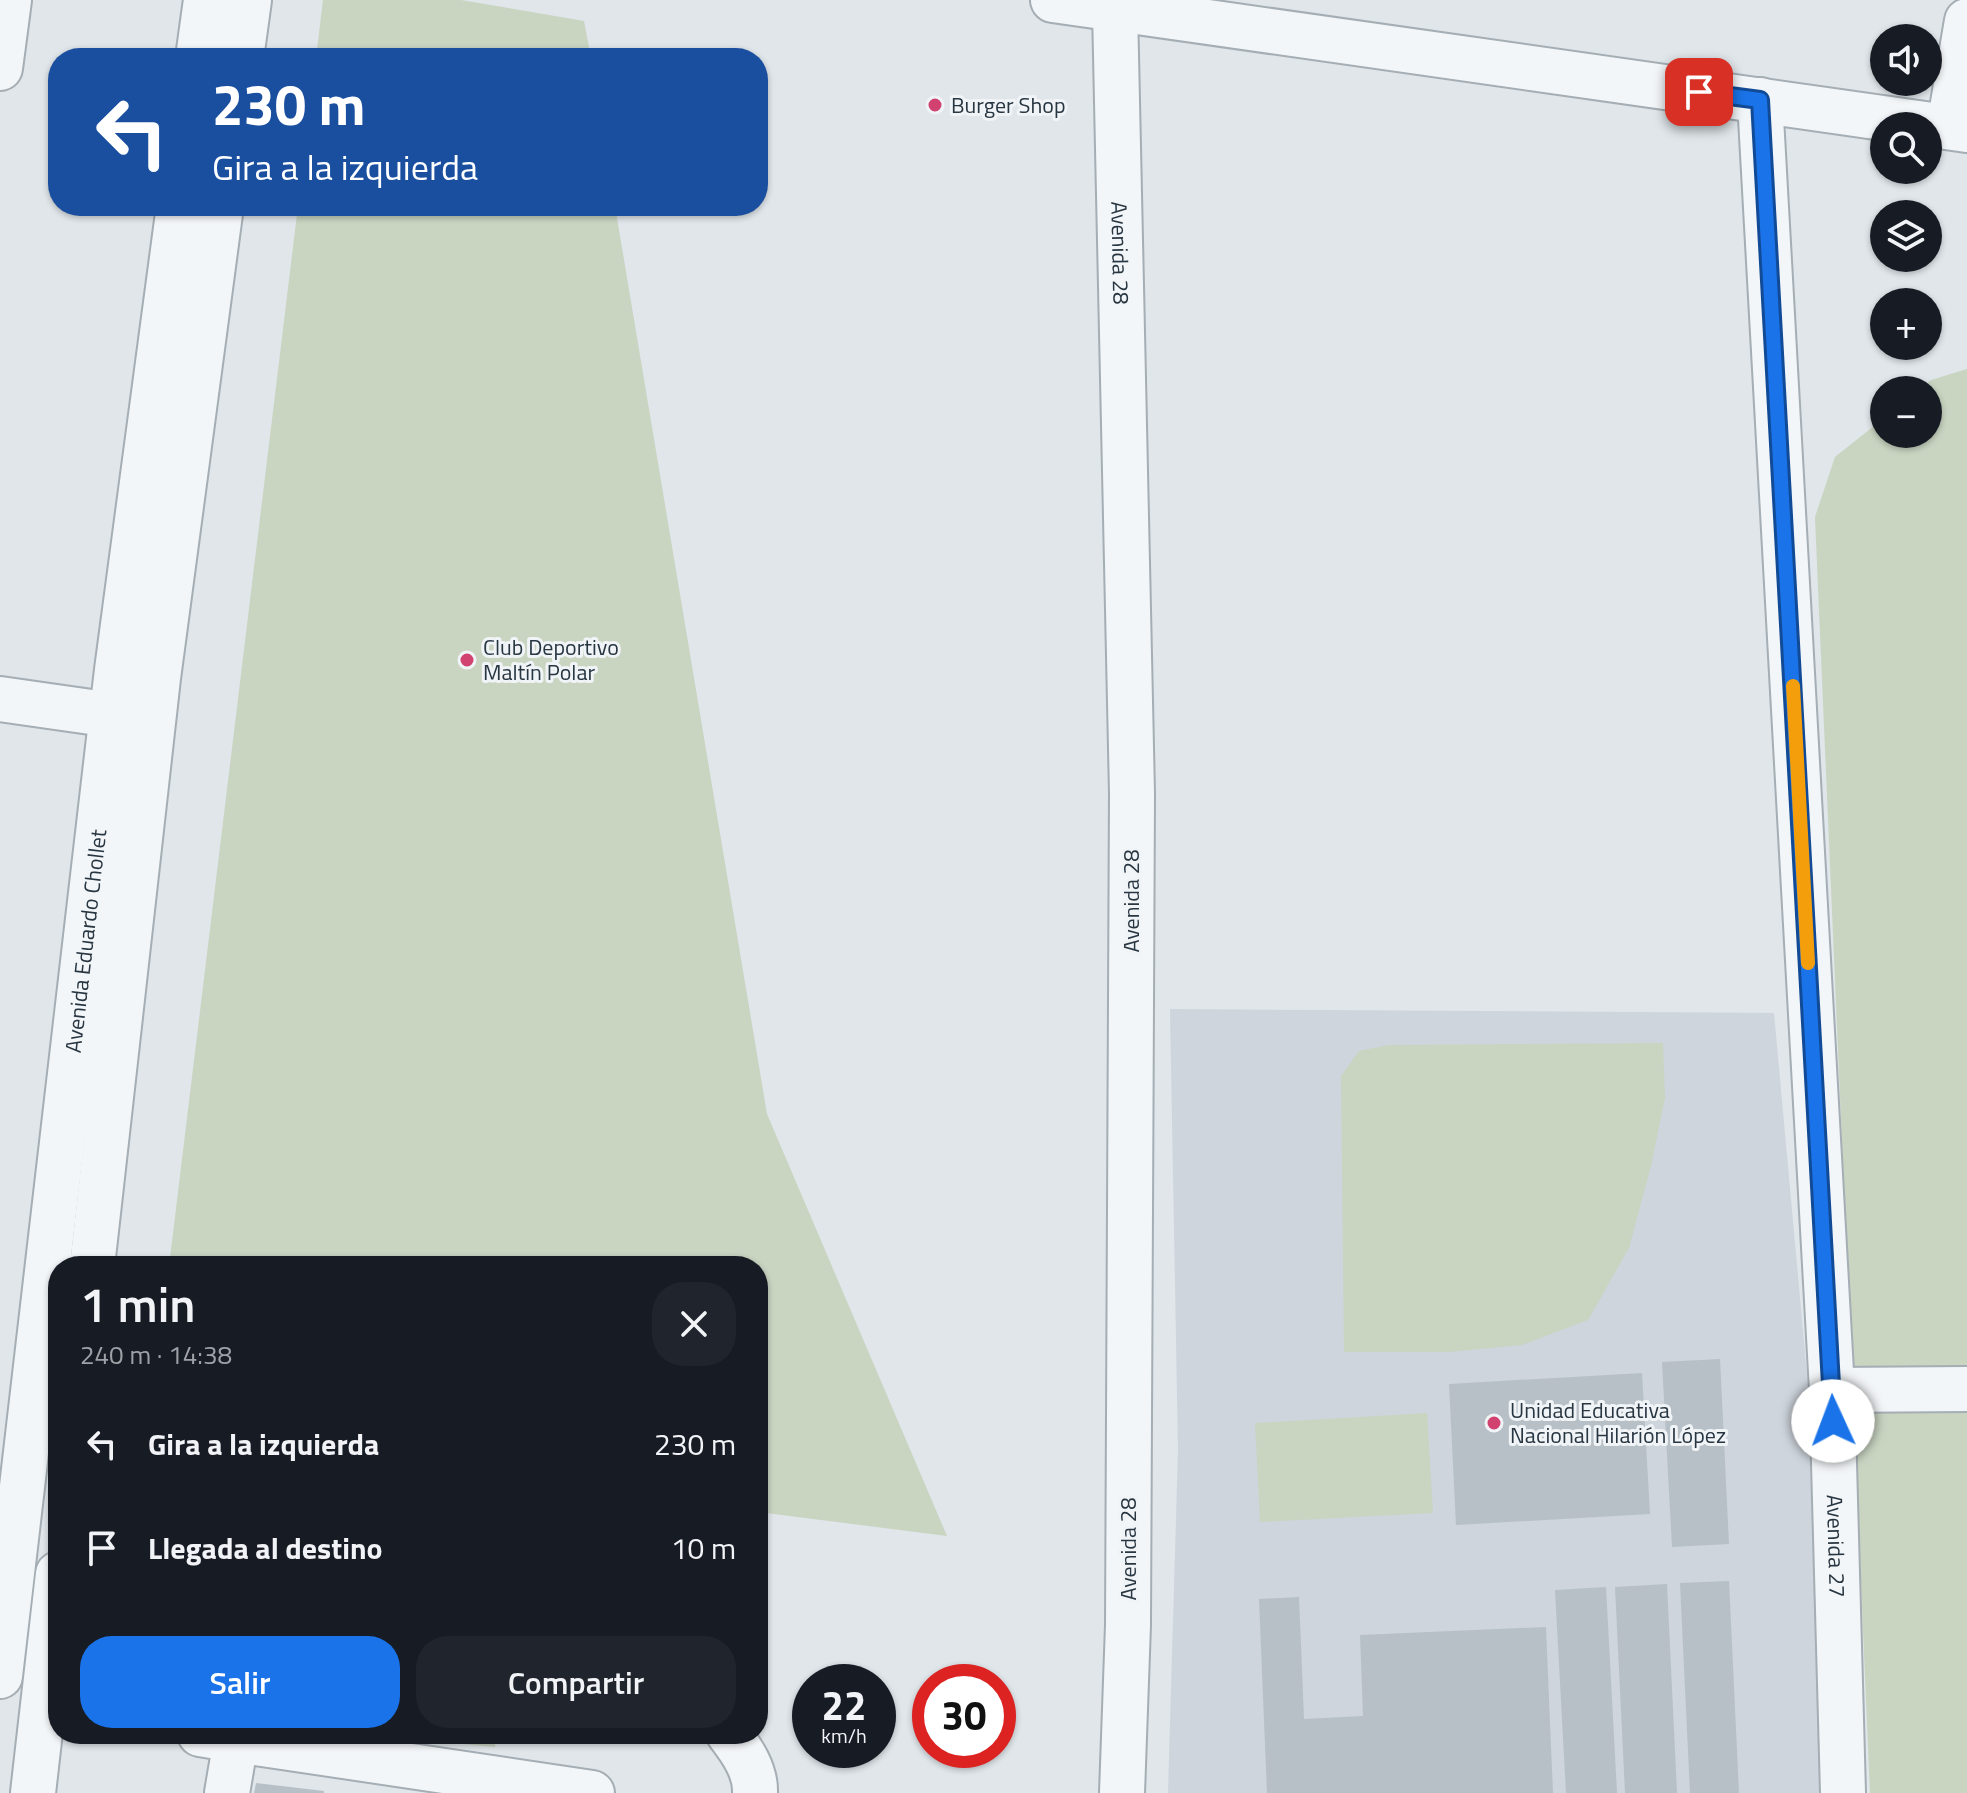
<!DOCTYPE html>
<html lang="es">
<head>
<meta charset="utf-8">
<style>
	:root { --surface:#171b24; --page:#20242c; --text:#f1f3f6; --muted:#9ea1a6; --accent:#1a73e8 }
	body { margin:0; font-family:"Titillium Web",sans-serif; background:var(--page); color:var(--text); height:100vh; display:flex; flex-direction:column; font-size:30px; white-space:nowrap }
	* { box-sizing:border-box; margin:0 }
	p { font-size:26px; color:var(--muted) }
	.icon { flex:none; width:44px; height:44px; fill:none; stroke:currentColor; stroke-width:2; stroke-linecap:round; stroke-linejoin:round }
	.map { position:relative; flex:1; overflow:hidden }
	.side { position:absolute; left:48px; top:1256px; width:720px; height:488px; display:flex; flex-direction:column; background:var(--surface); border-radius:32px; box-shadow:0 2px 6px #0004 }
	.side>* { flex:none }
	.hud { position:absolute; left:48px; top:48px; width:720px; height:168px; border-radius:32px; box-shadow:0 2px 6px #0004; background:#1a4fa0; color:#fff; overflow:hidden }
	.fabs { position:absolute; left:1870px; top:24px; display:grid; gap:16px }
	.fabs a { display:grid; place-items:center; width:72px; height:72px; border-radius:50%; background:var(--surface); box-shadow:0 2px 6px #0004; font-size:40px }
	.speed { position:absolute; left:792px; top:1664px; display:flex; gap:16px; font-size:40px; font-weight:700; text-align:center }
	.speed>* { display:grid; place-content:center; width:104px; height:104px; border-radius:50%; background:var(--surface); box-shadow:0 2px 6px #0004; line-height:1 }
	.speed small { font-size:20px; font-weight:400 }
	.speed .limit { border:12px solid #d22; background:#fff; color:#111 }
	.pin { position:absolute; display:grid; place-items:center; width:68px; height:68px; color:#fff; margin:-34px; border-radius:16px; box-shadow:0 4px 12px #0006 }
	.me { position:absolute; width:88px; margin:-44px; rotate:358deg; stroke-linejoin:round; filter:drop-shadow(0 0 6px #0008) }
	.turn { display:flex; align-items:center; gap:28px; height:168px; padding:0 32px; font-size:36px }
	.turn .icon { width:104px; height:104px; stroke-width:2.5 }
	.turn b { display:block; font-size:56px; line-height:68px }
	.round { display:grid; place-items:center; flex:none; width:84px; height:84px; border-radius:32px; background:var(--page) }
	.head { display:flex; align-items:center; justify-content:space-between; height:136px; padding:0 32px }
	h1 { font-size:48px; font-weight:600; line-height:60px }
	.button { display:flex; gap:16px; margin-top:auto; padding:16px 32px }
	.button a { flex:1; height:92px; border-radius:32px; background:var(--accent); color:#fff; font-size:32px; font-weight:600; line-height:92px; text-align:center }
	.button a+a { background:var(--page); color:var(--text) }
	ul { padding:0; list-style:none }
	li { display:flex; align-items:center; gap:24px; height:104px; padding:0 32px }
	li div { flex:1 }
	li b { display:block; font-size:30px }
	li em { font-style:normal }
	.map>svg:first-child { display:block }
	.built { fill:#ced5dc }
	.park { fill:#c9d4c1 }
	.building { fill:#b7c0c7 }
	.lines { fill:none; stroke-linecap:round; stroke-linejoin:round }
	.minor-casing { stroke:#a5aeb4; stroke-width:48 }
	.minor { stroke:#f3f6f8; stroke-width:44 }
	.route-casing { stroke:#114b97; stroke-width:20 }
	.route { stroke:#1a73e8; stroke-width:14 }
	.slow { stroke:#f59e0b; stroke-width:14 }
	.poi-dot { fill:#d24270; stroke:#f0f4f7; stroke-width:3 }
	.labels { text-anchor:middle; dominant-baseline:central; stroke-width:6; stroke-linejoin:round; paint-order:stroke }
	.poi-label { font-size:22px; fill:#283642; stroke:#f0f4f7; text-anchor:start }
	.street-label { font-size:22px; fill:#283642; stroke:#f0f4f7 }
</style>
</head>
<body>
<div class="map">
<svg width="1967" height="1793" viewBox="0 0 1967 1793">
	<rect width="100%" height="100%" fill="#e0e6ea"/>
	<path class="built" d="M 1170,1009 L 1774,1013 L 1809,1397 L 1822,1793 L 1168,1793 L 1178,1450 Z"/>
	<g class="park">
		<path d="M 323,0 L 461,0 L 584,21 L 591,58 L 316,58 Z"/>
		<path d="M 298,206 L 615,206 L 767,1114 L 947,1536 L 758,1512 L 758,1266 L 169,1266 Z"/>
		<path d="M 1967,369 L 1967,1793 L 1870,1793 L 1815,517 L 1835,457 L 1884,418 L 1884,434 L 1928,434 L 1928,390 L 1919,390 L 1931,380 Z"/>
		<path d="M 1663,1043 L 1665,1098 L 1651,1166 L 1629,1248 L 1588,1320 L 1522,1345 L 1449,1352 L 1344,1352 L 1341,1076 L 1359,1051 L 1389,1045 Z"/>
		<path d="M 1427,1413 L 1433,1513 L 1260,1522 L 1255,1423 Z"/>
		<path d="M 356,1734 L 496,1734 L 495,1747 Z"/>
	</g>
	<g class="building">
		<path d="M 1720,1359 L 1729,1544 L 1672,1547 L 1662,1362 Z"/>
		<path d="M 1642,1373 L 1650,1514 L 1456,1525 L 1449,1384 Z"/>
		<path d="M 1729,1581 L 1739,1793 L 1690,1793 L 1680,1583 Z"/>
		<path d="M 1667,1584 L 1677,1793 L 1625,1793 L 1615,1587 Z"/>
		<path d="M 1606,1587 L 1617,1793 L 1566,1793 L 1555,1590 Z"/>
		<path d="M 1299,1597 L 1304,1719 L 1363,1716 L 1360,1635 L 1546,1627 L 1553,1793 L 1267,1793 L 1259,1599 Z"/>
		<path d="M 256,1783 L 324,1791 L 324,1793 L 254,1793 Z"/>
	</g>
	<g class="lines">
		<g class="minor-casing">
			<g id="minor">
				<path d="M 1053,0 L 1967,130"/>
				<path id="s1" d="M 1115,9 L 1132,794 L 1128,1625 L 1122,1793"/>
				<path d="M 198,58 L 206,0"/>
				<path d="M 241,58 L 249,0"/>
				<path d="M 0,68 L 9,0"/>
				<path id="s2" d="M 1760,100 L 1832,1390 L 1843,1793"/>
				<path d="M 1949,127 L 1967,21"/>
				<path d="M 0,699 L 112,715"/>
				<path d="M 92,1266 L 158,678 L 221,206"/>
				<path d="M 1832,1390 L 1967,1389"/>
				<path id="s3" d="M 0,1676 L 117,670 L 179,206"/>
				<path d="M 200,1734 L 236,1740 L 227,1793"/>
				<path d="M 729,1734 C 742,1751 756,1771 755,1793"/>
				<path d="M 236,1740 L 592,1793"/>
				<path d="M 33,1793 L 58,1574"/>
			</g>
		</g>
		<use href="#minor" class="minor"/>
	</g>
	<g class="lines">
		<g class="route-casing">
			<path id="route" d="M 1699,92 L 1760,100 L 1833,1421"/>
		</g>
		<use href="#route" class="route"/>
		<path class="slow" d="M 1793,686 L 1808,963"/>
	</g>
	<g class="poi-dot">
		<circle cx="935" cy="105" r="8"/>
		<circle cx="467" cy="660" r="8"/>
		<circle cx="1494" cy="1423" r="8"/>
	</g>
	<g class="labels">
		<g class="poi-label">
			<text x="951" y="105">Burger Shop</text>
			<text x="483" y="647">Club Deportivo<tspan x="483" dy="25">Maltín Polar</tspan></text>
			<text x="1510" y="1410">Unidad Educativa<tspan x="1510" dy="25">Nacional Hilarión López</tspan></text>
		</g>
		<g class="street-label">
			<text stroke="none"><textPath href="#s1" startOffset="244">Avenida 28</textPath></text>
			<text transform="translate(1131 901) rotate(-90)">Avenida 28</text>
			<text stroke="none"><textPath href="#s3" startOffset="740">Avenida Eduardo Chollet</textPath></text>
			<text stroke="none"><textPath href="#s2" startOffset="1448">Avenida 27</textPath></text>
			<text transform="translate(1128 1549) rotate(-90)">Avenida 28</text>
		</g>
	</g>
</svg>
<div class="fabs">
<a><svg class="icon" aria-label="sound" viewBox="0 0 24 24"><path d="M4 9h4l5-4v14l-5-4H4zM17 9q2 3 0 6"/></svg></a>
<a><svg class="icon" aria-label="search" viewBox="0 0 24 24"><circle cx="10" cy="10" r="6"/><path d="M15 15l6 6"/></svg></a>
<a><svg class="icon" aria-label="layers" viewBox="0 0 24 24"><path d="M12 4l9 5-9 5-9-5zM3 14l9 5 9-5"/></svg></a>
<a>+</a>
<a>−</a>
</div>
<div class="speed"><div>22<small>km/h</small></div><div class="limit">30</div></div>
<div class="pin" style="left:1699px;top:92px;background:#d93025"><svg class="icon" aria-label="arrive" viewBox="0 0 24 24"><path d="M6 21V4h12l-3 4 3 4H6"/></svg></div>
<svg class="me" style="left:1833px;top:1421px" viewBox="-20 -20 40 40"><circle r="19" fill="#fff"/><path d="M0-13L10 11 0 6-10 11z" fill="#1a73e8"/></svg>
<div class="hud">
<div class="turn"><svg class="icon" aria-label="left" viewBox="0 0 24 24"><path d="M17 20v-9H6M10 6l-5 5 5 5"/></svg><div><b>230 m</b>Gira a la izquierda</div></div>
</div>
<section class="side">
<div class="head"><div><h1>1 min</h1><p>240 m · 14:38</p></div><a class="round"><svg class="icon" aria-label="close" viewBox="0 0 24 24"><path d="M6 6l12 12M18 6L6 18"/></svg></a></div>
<ul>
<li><svg class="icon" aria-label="left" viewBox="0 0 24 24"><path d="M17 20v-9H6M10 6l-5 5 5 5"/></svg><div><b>Gira a la izquierda</b></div><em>230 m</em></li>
<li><svg class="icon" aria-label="arrive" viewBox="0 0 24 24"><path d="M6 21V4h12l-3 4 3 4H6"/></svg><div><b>Llegada al destino</b></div><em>10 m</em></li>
</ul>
<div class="button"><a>Salir</a><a>Compartir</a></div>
</section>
</div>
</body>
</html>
